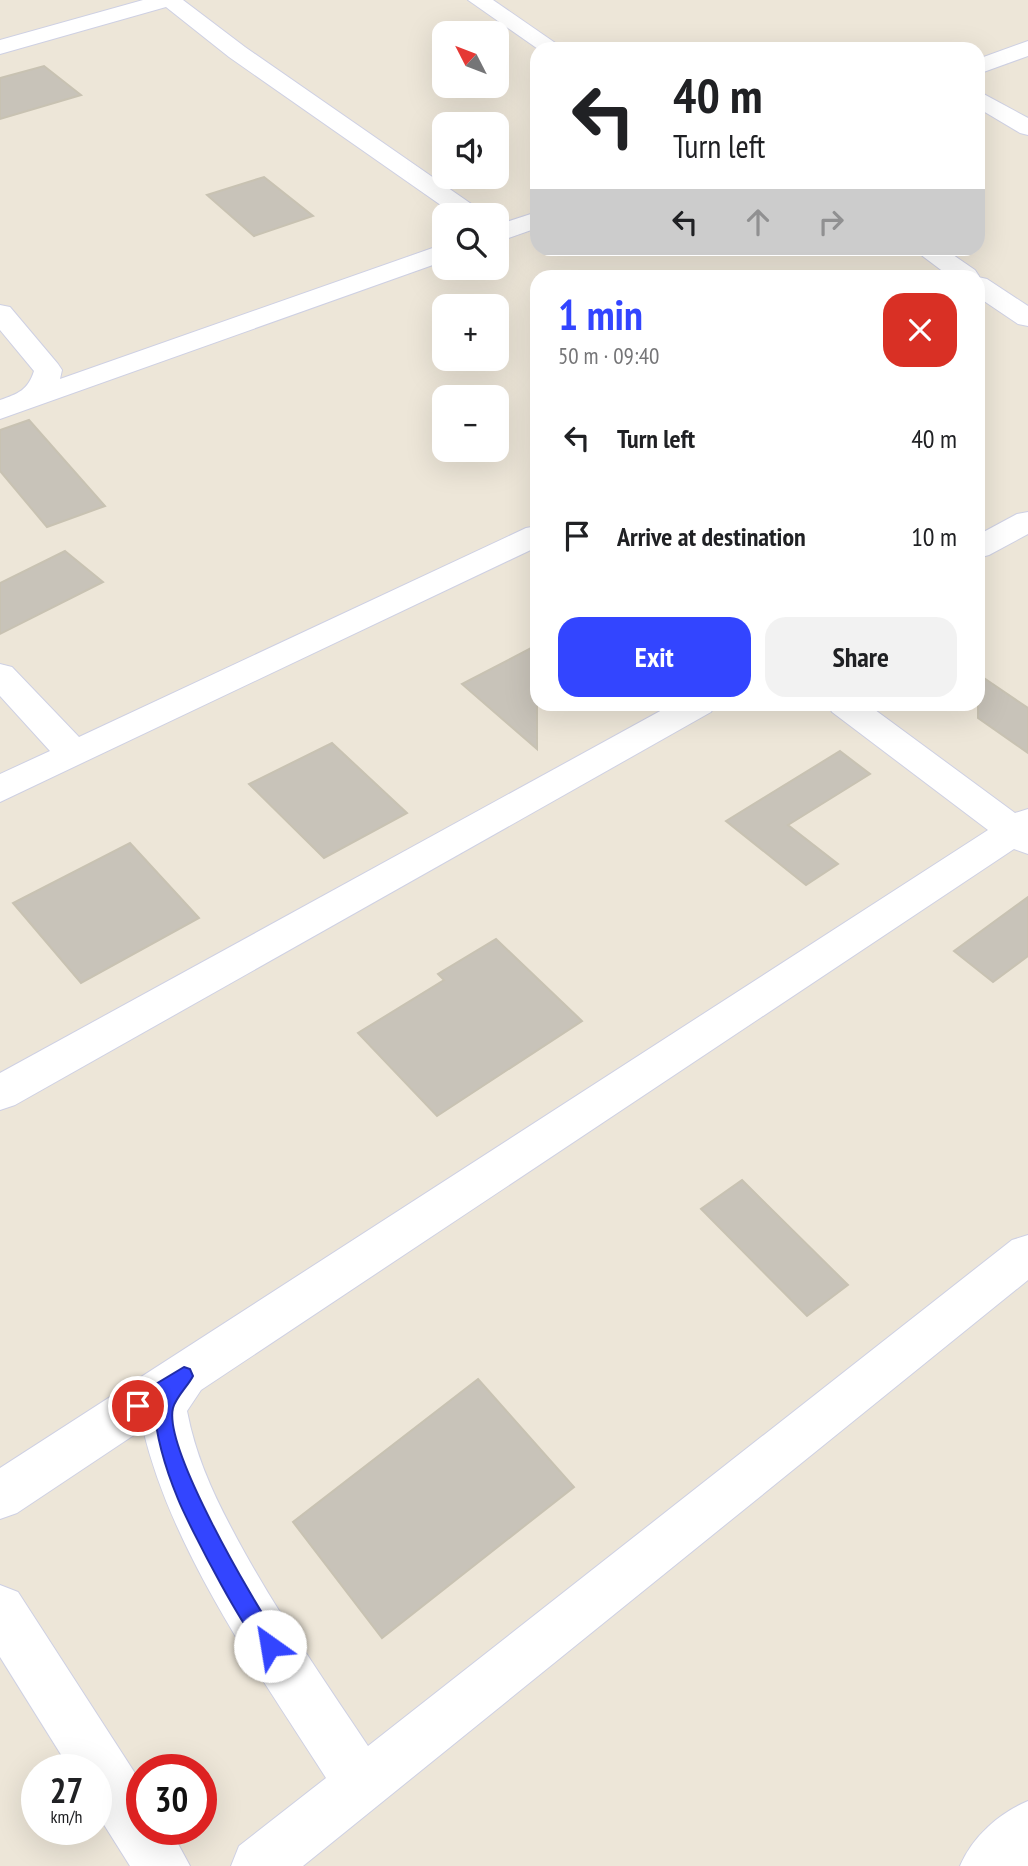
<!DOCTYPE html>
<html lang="en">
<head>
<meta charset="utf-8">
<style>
	:root { --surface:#fff; --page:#f2f2f2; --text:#202124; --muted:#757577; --accent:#3345ff }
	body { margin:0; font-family:"PT Sans Narrow",sans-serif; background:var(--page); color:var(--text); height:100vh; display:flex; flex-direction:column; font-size:26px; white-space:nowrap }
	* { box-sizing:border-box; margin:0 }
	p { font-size:23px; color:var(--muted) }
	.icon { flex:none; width:38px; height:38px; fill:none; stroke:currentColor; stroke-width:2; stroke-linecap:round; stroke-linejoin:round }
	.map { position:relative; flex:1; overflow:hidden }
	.panel { position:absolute; left:530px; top:270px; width:455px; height:441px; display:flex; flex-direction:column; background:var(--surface); border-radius:21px; box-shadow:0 7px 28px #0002 }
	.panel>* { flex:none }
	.guide { position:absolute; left:530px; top:42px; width:455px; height:214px; border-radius:21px; box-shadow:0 7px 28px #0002; background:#fff; color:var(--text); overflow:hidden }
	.needle { width:46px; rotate:312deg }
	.buttons { position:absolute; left:432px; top:21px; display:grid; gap:14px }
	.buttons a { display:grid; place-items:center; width:77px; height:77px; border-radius:14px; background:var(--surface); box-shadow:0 7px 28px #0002; font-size:35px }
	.speed { position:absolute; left:21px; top:1754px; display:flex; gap:14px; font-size:35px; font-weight:700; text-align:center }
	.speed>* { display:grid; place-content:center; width:91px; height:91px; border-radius:50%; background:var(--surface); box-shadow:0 7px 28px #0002; line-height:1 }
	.speed small { font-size:18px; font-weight:400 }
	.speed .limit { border:10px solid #d22; background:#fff; color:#111 }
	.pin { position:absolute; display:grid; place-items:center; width:60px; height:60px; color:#fff; margin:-30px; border:4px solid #fff; border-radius:50%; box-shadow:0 2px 7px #0007 }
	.me { position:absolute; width:77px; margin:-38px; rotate:328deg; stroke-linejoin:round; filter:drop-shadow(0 0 5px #0008) }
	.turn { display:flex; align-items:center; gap:24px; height:147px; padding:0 28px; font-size:32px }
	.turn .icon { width:91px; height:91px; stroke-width:2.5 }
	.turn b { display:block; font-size:49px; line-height:60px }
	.lanes { display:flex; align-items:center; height:66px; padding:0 28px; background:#0003; justify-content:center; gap:35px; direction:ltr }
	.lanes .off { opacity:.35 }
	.round { display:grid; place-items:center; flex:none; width:74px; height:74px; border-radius:21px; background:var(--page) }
	.head { display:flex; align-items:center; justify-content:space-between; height:119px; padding:0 28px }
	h1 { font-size:42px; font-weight:600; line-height:52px; color:var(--accent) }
	.button { display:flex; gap:14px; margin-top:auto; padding:14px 28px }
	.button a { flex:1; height:80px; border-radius:21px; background:var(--accent); color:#fff; font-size:28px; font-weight:600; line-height:80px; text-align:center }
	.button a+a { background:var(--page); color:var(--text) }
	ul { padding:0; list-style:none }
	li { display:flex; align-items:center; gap:21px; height:98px; padding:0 28px }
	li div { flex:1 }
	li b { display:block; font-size:26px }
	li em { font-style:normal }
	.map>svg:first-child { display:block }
	.building { fill:#c8c3b9; stroke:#c8c2b2; stroke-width:2 }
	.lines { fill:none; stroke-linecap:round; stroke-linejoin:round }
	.minor-casing { stroke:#ced0e3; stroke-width:2 }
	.tertiary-casing { stroke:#ced0e3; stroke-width:2 }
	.minor { fill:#fff; fill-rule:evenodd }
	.tertiary { fill:#fff; fill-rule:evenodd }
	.route { fill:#3345ff; stroke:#212da6; stroke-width:2 }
</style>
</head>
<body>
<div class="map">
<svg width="1028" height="1866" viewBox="0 0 1028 1866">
	<rect width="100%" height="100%" fill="#ede6d8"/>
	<g class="building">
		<path d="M 44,66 L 81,95 L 0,119 L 0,78 Z"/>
		<path d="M 264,177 L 313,216 L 254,236 L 207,195 Z"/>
		<path d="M 29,420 L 105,506 L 47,527 L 0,471 L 0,430 Z"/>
		<path d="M 65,551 L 103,582 L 0,634 L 0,583 Z"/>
		<path d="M 537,645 L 537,749 L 462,684 Z"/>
		<path d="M 978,674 L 1028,708 L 1028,753 L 978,718 Z"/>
		<path d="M 332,743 L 407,813 L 324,858 L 249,784 Z"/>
		<path d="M 840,751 L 870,774 L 788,825 L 838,864 L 806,885 L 726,821 Z"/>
		<path d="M 130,843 L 199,918 L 81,983 L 13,903 Z"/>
		<path d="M 1028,897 L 1028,956 L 993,982 L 954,951 Z"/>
		<path d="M 496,939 L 582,1021 L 437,1116 L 358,1033 L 444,980 L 438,974 Z"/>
		<path d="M 742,1180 L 848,1285 L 807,1316 L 701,1209 Z"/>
		<path d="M 478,1379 L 574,1487 L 382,1638 L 293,1522 Z"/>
	</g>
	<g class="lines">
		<g class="minor-casing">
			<g id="minor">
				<path d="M 143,0 L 183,0 L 245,47 L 480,210 L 484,215 L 455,215 L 229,57 L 166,7 L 0,54 L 0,40 Z"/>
				<path d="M 468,0 L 493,0 L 564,49 L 538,49 Z"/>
				<path d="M 1028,41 L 1028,56 L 978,74 L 978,59 Z"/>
				<path d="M 978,91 L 1028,118 L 1028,135 L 1020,133 L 978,108 Z"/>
				<path d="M 537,212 L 537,228 L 497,242 L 497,225 Z"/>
				<path d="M 444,244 L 444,261 L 0,419 L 0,400 C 18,394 28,390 34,371 L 0,330 L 0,305 L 10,307 L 58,364 L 62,370 L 60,379 Z"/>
				<path d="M 912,248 L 943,248 L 975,270 L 979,276 L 978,277 L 987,279 L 1028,306 L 1028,326 L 1018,324 L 978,297 L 978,276 L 949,276 Z"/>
				<path d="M 1028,512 L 1028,534 L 989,555 L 978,558 L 978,535 L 1017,514 Z"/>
				<path d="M 537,526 L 537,547 L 0,802 L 0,774 L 50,751 L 0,696 L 0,664 L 12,667 L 79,737 L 526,528 Z"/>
				<path d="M 673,704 L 716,704 L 711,712 L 15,1105 L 0,1110 L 0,1073 Z"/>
				<path d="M 827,704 L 867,704 L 1015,813 L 1028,809 L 1028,854 L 1014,849 L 201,1390 L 187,1411 C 197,1464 220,1508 246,1555 C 283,1621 326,1683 368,1746 L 1012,1240 L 1028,1235 L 1028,1280 L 303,1866 L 231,1866 L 239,1846 L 326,1778 C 259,1673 172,1552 143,1429 L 17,1513 L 0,1519 L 0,1468 L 988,830 L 832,712 Z"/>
				<path d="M 0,1585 L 18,1592 L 142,1784 L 142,1829 L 170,1829 L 190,1866 L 130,1866 L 96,1812 L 96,1769 L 70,1769 L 0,1657 Z"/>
			</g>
		</g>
		<g class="tertiary-casing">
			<path id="tertiary" d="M 1028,1801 L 1028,1866 L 960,1866 C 972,1837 999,1813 1028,1801 Z"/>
		</g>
		<use href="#minor" class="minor"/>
		<use href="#tertiary" class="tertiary"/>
	</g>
	<path class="route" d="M 184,1367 L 190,1369 L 193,1376 C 188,1386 176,1397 173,1408 C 163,1448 253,1601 278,1638 L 281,1646 L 278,1653 L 270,1656 C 252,1649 188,1524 178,1499 C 166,1470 156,1438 154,1406 L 138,1415 L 131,1412 L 128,1406 L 131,1399 Z"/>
</svg>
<div class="buttons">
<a><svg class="needle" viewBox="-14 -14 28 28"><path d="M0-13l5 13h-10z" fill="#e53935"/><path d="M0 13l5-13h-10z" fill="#757577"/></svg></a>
<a><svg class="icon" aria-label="sound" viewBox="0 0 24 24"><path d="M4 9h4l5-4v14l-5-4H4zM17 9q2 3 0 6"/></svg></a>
<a><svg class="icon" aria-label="search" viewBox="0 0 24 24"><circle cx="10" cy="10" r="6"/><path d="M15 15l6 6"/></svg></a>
<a>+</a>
<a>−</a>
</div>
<div class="speed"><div>27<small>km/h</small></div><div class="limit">30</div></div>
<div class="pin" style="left:138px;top:1406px;background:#d93025"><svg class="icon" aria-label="arrive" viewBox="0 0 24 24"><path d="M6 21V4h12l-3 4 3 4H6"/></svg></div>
<svg class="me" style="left:270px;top:1646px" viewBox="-20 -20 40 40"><circle r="19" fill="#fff"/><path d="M0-13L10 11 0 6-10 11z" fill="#3345ff"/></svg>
<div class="guide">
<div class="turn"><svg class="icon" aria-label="left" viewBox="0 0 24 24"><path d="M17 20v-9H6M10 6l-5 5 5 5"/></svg><div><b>40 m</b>Turn left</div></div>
<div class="lanes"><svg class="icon" aria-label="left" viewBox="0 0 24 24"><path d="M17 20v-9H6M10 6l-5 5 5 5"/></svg><svg class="icon off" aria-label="ahead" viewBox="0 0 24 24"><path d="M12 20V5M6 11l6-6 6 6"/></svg><svg class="icon off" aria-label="right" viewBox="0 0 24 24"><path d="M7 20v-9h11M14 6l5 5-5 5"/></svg></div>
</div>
<section class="panel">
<div class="head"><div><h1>1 min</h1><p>50 m · 09:40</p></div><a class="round" style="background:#d93025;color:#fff"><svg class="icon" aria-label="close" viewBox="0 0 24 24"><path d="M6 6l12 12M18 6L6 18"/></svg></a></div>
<ul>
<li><svg class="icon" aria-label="left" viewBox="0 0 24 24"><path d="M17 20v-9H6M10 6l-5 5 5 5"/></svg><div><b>Turn left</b></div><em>40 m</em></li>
<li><svg class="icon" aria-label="arrive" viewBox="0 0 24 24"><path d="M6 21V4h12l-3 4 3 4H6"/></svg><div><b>Arrive at destination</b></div><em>10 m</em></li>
</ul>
<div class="button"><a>Exit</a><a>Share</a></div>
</section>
</div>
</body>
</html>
